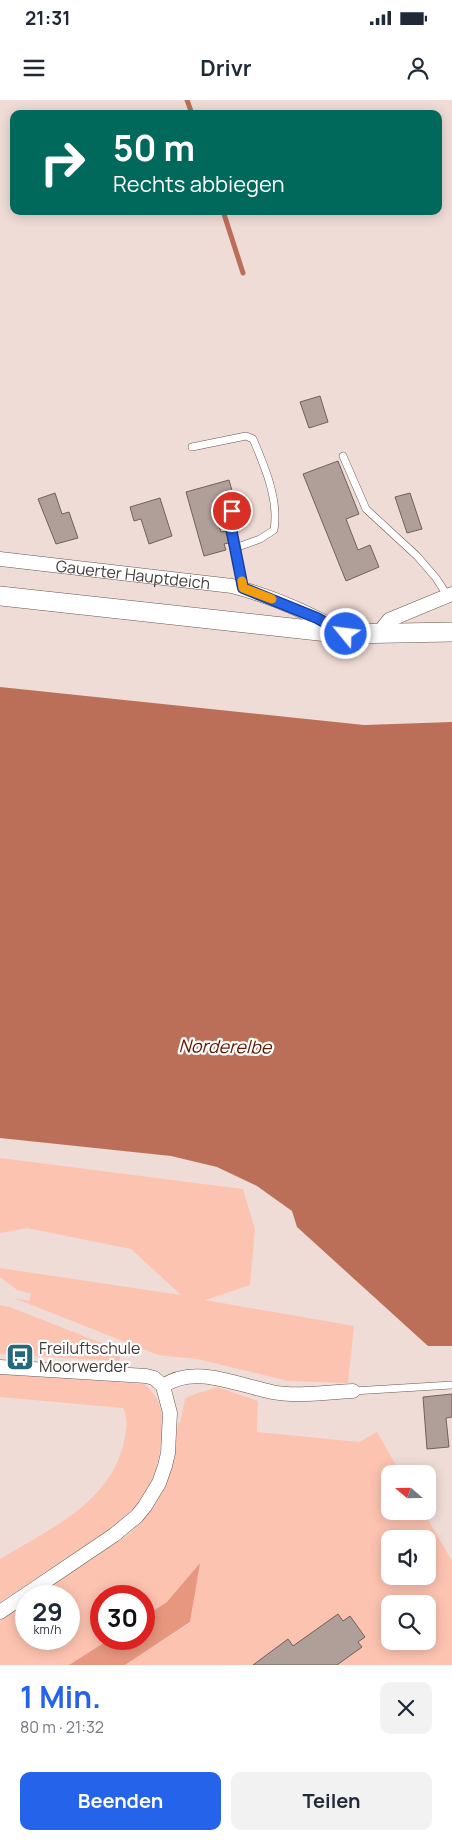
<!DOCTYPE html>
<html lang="de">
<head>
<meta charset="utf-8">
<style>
	:root { --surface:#fff; --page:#f2f2f3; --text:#1f2937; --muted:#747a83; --accent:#2563eb }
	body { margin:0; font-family:Manrope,sans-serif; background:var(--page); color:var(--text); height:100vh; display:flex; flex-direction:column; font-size:19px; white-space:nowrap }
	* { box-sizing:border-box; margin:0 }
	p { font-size:16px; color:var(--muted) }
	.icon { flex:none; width:28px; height:28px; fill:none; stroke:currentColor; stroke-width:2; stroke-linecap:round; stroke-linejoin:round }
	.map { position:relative; height:1565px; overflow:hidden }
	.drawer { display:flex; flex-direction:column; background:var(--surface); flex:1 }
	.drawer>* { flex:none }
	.guide { position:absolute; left:10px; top:10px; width:432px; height:105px; border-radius:10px; box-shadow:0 2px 12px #0003; background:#00695c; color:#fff; overflow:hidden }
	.needle { width:32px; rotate:290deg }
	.buttons { position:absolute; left:381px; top:1365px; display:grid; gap:10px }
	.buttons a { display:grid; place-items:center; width:55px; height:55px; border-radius:10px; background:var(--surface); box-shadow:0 2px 12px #0003; font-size:25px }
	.speed { position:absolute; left:15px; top:1485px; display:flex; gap:10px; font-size:25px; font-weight:700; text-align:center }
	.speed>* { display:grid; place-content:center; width:65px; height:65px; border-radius:50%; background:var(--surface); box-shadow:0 2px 12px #0003; line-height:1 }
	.speed small { font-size:12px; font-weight:400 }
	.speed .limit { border:8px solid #d22; background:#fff; color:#111 }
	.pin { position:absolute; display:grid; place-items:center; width:42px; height:42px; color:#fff; margin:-21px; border:2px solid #fff; border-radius:50%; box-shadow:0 1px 5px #0007 }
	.me { position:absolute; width:55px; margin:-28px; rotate:299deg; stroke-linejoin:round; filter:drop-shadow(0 0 4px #0008) }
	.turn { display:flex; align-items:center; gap:18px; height:105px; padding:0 20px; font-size:22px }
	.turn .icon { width:65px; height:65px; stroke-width:2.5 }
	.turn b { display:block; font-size:35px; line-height:42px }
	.round { display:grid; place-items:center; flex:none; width:52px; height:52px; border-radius:10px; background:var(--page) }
	.headline { display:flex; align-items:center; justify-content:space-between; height:85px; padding:0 20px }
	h1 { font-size:30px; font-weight:700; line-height:38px; color:var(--accent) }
	.action { display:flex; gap:10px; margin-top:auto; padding:10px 20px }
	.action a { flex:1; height:58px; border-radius:10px; background:var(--accent); color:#fff; font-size:20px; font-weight:700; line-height:58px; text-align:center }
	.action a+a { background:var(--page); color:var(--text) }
	.status { display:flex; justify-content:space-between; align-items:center; height:35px; padding:0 25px; background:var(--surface); direction:ltr }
	.status svg { height:14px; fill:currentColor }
	header { display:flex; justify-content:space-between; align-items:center; height:65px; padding:0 20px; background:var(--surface); font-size:22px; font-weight:700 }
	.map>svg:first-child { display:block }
	.green { fill:#fdc3b1; fill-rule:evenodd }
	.forest { fill:#e8977f }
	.water { fill:#bc6f58 }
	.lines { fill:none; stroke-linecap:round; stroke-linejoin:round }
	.stream { stroke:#bc6f58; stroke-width:5 }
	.building { fill:#b09e98; stroke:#71605b }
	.lane-casing { stroke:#675752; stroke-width:8 }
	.street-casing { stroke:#675752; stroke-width:15 }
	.secondary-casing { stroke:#675752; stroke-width:20 }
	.lane { stroke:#fff; stroke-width:7 }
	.street { stroke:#fff; stroke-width:14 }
	.secondary { stroke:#fff; stroke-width:19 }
	.route-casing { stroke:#184099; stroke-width:12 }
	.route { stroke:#2563eb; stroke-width:9 }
	.slow { stroke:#f59e0b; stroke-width:9 }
	.labels { text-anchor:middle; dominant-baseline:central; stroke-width:4.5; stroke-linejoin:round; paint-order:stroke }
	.street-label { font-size:16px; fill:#423b38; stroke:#fff }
	.poi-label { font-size:16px; fill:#423b38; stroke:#fff; text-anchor:start }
	.water-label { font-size:18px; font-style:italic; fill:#601901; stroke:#fff }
</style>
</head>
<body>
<div class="status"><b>21:31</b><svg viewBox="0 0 49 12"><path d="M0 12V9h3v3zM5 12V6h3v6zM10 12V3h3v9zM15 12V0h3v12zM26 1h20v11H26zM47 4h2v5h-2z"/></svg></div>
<header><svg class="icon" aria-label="menu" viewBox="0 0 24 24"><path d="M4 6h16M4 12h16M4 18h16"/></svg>Drivr<svg class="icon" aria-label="person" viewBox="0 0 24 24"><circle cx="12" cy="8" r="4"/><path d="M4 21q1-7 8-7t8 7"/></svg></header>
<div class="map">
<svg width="452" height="1565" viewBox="0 0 452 1565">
	<rect width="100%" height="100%" fill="#f0dcd6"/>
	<g class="green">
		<path d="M 0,1058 L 243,1089 L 255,1129 L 250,1185 L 205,1200 L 354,1226 L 348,1283 L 288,1281 L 197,1259 L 158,1255 L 14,1198 L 29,1201 L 31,1194 L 17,1190 L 0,1177 L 0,1168 L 181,1195 L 131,1149 L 27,1128 L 0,1133 Z"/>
		<path d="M 0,1205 L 10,1207 L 119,1250 L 120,1261 L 0,1254 Z"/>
		<path d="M 0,1274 L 144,1284 C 159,1295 164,1314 162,1331 C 161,1355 155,1380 141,1399 C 124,1422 96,1438 73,1454 C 48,1470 24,1486 0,1502 L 0,1459 C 49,1429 107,1405 123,1346 C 126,1334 129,1319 123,1308 L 0,1297 Z"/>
		<path d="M 217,1287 L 258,1301 L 257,1332 L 359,1342 L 377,1332 L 401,1374 L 390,1374 L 390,1411 L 423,1411 L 452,1461 L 452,1565 L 125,1565 L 190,1523 L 199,1464 L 167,1503 L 144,1517 L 144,1496 L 101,1496 L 101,1539 L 110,1539 L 69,1565 L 0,1565 L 0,1521 L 26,1503 L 26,1539 L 69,1539 L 69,1496 L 37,1496 L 130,1433 C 165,1401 174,1368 178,1323 L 180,1323 L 185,1299 C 195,1292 205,1292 217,1287 ZM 390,1439 L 428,1439 L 428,1476 L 390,1476 ZM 390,1504 L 428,1504 L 428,1541 L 390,1541 Z"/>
	</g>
	<path class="forest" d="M 200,1463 L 190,1522 L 125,1565 L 69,1565 L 110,1539 L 144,1539 L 144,1517 L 167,1502 Z"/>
	<path class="water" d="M 0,587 L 364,625 L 452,622 L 452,1246 L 428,1246 L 297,1127 L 292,1111 L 257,1086 L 217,1067 L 171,1056 L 0,1038 Z"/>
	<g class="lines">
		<g class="stream">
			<path d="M 187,0 L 192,14"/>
			<path d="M 223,111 L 243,173"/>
		</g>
	</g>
	<g class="building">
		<path d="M 320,296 L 328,322 L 309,328 L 300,302 Z"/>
		<path d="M 338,361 L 359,414 L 346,419 L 358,450 L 370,445 L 379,467 L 346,481 L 303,374 Z"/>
		<path d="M 229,380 L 235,401 L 213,407 L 221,432 L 226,431 L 229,443 L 224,444 L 226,450 L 204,456 L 186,392 Z"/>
		<path d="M 55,393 L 62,414 L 69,412 L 78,438 L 56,444 L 38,399 Z"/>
		<path d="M 410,393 L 422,429 L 407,433 L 395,397 Z"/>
		<path d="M 160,398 L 172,436 L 149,444 L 141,419 L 134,421 L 130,407 Z"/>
		<path d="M 452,1294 L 452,1317 L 446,1318 L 449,1347 L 427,1349 L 423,1297 Z"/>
		<path d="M 338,1514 L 343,1521 L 350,1516 L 365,1537 L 358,1542 L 362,1547 L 337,1565 L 253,1565 L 288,1539 L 293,1546 Z"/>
	</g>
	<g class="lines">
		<g class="lane-casing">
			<g id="lane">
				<path d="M 192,347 L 246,336 L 253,339 C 265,367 279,400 274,430 L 260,439 L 235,448"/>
				<path d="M 343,356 L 366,409 L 417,456 L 436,478 L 447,495"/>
				<path d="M 232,411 L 230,423 L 243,488"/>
				<path d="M 353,1291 L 452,1285"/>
			</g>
		</g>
		<g class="street-casing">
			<g id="street">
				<path id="s1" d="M 0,459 L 232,486 C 270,496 307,512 341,531"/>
				<path d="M 378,534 L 389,520 L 452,494"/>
				<path d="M 0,1267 L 146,1276 L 154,1278 L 163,1286 L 170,1313 L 168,1353 L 165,1366 L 159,1383 L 145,1406 L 137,1416 L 114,1435 L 0,1512"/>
				<path d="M 163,1286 C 195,1264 237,1285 272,1292 C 297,1297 327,1292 353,1291"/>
			</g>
		</g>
		<g class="secondary-casing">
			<path id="secondary" d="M 0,496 L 346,534 L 452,532"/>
		</g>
		<use href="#lane" class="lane"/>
		<use href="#street" class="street"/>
		<use href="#secondary" class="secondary"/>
	</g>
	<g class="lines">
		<g class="route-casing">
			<path id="route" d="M 232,411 L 230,423 L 243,488 L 317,518 L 346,534"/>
		</g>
		<use href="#route" class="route"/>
		<path class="slow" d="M 242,481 L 243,488 L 272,499"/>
	</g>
	<defs>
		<g id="bus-square" transform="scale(1.4375)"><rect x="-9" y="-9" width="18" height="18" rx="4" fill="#246979" stroke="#fff"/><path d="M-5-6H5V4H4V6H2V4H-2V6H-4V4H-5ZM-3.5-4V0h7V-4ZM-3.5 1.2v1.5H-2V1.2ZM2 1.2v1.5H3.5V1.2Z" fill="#fff"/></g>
	</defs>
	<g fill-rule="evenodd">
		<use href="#bus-square" x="20" y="1257"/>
	</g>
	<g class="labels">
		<g class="street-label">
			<text stroke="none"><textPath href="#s1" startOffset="134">Gauerter Hauptdeich</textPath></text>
		</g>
		<g class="poi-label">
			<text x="39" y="1248">Freiluftschule<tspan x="39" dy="18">Moorwerder</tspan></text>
		</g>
		<g class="water-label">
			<text transform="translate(225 946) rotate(1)">Norderelbe</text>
		</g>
	</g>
</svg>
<div class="buttons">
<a><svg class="needle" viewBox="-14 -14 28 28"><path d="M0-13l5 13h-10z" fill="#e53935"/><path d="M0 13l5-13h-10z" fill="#747a83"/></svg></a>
<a><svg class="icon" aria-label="sound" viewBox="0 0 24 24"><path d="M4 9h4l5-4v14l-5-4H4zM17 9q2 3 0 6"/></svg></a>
<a><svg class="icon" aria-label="search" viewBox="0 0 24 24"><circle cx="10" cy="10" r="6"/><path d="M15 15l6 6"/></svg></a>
</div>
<div class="speed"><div>29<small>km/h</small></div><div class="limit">30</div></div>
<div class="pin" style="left:232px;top:411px;background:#d93025"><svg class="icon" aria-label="arrive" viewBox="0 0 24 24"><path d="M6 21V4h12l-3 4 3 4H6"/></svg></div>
<svg class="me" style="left:346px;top:534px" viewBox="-20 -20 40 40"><circle r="17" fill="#2563eb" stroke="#fff" stroke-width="3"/><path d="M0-11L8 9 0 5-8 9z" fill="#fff"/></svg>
<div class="guide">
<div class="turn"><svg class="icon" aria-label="right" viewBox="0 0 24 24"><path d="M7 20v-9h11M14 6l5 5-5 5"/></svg><div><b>50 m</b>Rechts abbiegen</div></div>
</div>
</div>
<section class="drawer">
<div class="headline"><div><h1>1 Min.</h1><p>80 m · 21:32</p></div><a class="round"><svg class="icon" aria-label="close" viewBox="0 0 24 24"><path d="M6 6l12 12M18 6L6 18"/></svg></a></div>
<div class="action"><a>Beenden</a><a>Teilen</a></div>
</section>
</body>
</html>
